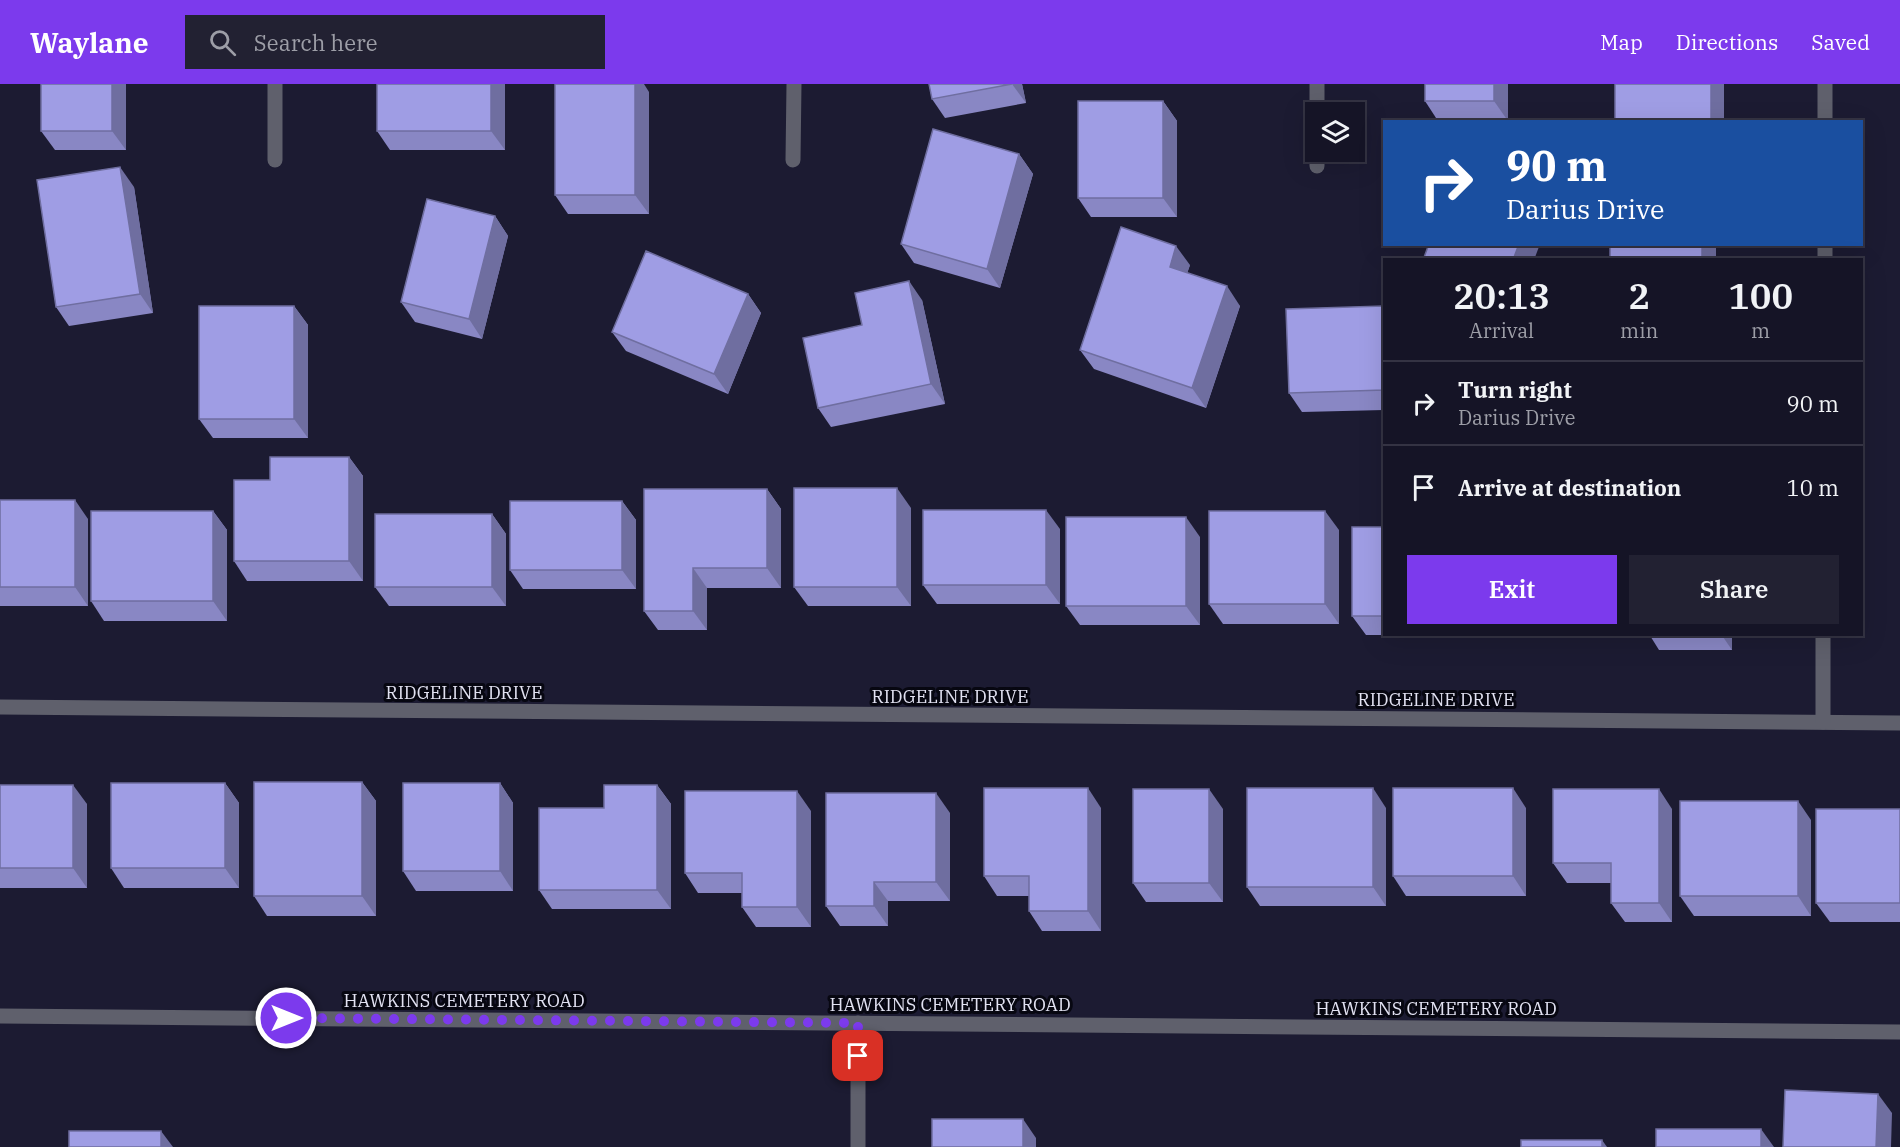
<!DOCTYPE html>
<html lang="en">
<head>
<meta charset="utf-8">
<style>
	:root { --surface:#151426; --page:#222132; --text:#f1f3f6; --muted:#9d9ea7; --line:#343343; --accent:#7c3aed }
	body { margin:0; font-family:"IBM Plex Serif",serif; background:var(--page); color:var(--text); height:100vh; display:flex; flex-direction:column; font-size:22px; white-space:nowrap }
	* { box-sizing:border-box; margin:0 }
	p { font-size:20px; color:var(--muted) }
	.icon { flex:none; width:33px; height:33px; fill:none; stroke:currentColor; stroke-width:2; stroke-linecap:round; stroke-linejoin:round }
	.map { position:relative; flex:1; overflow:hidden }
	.drawer { position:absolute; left:1383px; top:174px; width:480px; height:378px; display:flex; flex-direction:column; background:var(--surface); border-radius:0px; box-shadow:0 6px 24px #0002,0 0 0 2px var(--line) }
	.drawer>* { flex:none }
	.guide { position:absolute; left:1383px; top:36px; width:480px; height:126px; border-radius:0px; box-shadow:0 6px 24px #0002,0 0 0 2px var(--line); background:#1a4fa0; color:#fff; overflow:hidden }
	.buttons { position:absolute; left:1305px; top:18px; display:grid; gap:12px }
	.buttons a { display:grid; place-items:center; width:60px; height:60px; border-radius:0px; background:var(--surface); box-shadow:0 6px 24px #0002,0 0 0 2px var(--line); font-size:30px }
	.pin { position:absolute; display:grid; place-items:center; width:51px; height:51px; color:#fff; margin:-26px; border-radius:12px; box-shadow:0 3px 9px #0006 }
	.me { position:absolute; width:66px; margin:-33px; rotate:90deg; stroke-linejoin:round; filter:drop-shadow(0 0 4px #0008) }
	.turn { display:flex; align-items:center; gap:21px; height:126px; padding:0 24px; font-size:27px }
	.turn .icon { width:78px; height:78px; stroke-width:2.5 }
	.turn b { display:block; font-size:42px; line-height:51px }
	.eta { display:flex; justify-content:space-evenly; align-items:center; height:102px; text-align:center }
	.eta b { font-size:36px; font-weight:600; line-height:42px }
	.action { display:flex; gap:12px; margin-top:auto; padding:12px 24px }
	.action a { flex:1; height:69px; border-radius:0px; background:var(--accent); color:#fff; font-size:24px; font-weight:600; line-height:69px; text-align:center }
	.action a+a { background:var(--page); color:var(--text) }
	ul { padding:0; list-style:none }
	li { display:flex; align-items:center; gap:18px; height:84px; padding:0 24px; border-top:2px solid var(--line) }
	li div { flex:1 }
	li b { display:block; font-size:22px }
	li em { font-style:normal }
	header { display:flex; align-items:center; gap:36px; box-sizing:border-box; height:84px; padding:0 30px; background:var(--accent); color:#fff }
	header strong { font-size:28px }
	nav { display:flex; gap:33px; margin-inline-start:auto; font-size:21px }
	.search { width:420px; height:54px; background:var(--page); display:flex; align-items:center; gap:15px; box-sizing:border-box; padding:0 21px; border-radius:0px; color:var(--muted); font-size:22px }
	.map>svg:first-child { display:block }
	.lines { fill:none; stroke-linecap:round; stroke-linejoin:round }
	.minor { stroke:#5f606c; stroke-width:15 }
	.wall { fill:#8987c4 }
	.shaded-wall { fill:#6f6ea0 }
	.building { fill:#9f9de4; stroke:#6f6ea0; stroke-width:1.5 }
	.route { stroke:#7c3aed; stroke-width:10; stroke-dasharray:0 18 }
	.labels { text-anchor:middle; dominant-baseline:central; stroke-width:6; stroke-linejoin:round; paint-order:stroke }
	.street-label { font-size:18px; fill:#e2e2f2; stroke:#070711 }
</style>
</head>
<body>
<header>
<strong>Waylane</strong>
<div class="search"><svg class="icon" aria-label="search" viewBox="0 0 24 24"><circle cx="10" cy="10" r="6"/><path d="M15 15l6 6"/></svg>Search here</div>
<nav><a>Map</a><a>Directions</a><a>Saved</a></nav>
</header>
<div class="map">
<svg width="1900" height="1063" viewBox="0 0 1900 1063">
	<rect width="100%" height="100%" fill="#1c1b32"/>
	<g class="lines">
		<g class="minor">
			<path d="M 1317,28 L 1317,0"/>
			<path d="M 1825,38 L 1825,0"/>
			<path d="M 275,76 L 275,0"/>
			<path d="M 793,76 L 794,0"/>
			<path d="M 1317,82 L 1317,68"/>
			<path d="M 1825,176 L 1825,160"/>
			<path d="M 0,623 L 1900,639"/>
			<path d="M 1823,638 L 1823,550"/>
			<path d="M 0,932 L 1900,948"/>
			<path d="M 858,1063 L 858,939"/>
		</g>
	</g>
	<g class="wall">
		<path d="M 126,0 L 126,66 L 55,66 L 41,47 Z"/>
		<path d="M 505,0 L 505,66 L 390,66 L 377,47 Z"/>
		<path d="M 929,0 L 1022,0 L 1026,19 L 945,34 L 932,15 Z"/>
		<path d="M 1508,0 L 1508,37 L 1438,37 L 1425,17 Z"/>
		<path d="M 649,8 L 649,130 L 568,130 L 555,111 Z"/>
		<path d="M 1163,17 L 1177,37 L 1177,133 L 1091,133 L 1078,114 Z"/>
		<path d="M 1019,70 L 1033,90 L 1000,204 L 914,179 L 901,160 Z"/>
		<path d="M 134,103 L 153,229 L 69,242 L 56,223 Z"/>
		<path d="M 495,132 L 508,152 L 482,255 L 415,238 L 401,218 Z"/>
		<path d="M 1190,181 L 1187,189 L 1240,222 L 1206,324 L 1094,285 L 1080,266 Z"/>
		<path d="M 748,210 L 761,229 L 728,310 L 626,267 L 612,248 Z"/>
		<path d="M 922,216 L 945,320 L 831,343 L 818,324 L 862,241 Z"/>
		<path d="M 294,222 L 308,241 L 308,354 L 213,354 L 199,335 Z"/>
		<path d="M 1384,222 L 1384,326 L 1302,328 L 1289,309 Z"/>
		<path d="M 349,373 L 363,392 L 363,497 L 247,497 L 234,477 L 270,396 Z"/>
		<path d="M 767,405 L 781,425 L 781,504 L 707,504 L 707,546 L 658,546 L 644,527 Z"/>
		<path d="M 0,416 L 88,435 L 88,522 L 0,522 Z"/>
		<path d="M 622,417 L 636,436 L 636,505 L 523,505 L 510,486 Z"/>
		<path d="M 911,424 L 911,522 L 808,522 L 794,503 Z"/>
		<path d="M 213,427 L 227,446 L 227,537 L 104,537 L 91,517 Z"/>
		<path d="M 492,430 L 506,450 L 506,522 L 389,522 L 375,503 Z"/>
		<path d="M 1384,443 L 1384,550 L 1479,550 L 1479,551 L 1366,551 L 1352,532 Z"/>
		<path d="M 1060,445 L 1060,520 L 937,520 L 923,501 Z"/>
		<path d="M 1339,446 L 1339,540 L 1223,540 L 1209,520 Z"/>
		<path d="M 1200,453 L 1200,541 L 1080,541 L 1066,522 Z"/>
		<path d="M 1649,550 L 1732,550 L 1732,566 L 1659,566 Z"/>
		<path d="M 362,698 L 376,717 L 376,832 L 267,832 L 254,812 Z"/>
		<path d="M 225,699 L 239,719 L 239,804 L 124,804 L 111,784 Z"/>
		<path d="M 500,699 L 513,719 L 513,807 L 416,807 L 403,787 Z"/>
		<path d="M 0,701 L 87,720 L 87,804 L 0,804 Z"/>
		<path d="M 657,701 L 671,720 L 671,825 L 552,825 L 539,806 L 604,724 Z"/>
		<path d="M 1101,724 L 1101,847 L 1042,847 L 1029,827 L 1029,812 L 997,812 L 984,792 Z"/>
		<path d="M 1386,724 L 1386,822 L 1260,822 L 1247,803 Z"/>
		<path d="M 1526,724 L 1526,812 L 1406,812 L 1393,792 Z"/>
		<path d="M 1223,725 L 1223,818 L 1146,818 L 1133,799 Z"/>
		<path d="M 1672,725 L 1672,838 L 1625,838 L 1611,819 L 1611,799 L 1567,799 L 1553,779 Z"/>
		<path d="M 1900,725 L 1900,838 L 1830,838 L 1816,819 Z"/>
		<path d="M 811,727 L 811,843 L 756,843 L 742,823 L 742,809 L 698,809 L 685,789 Z"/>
		<path d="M 950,729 L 950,817 L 888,817 L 888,842 L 840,842 L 826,822 Z"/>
		<path d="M 1811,736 L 1811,832 L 1694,832 L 1680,812 Z"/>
	</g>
	<g class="shaded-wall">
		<path d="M 112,0 L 126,0 L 126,66 L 112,47 Z"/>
		<path d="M 491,0 L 505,0 L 505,66 L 491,47 Z"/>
		<path d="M 635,0 L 644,0 L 649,8 L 649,130 L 635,111 Z"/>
		<path d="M 1012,0 L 1022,0 L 1026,19 Z"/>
		<path d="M 1494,0 L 1508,0 L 1508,37 L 1494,17 Z"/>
		<rect x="1711" y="0" width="13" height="38"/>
		<path d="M 1163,17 L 1177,37 L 1177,133 L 1163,114 Z"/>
		<path d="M 1019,70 L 1033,90 L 1000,204 L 987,185 Z"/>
		<path d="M 120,83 L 134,103 L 153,229 L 140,210 Z"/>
		<path d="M 495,132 L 508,152 L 482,255 L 469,235 Z"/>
		<path d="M 1519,160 L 1540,160 L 1534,176 L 1513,176 Z"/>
		<rect x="1702" y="160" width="14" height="16"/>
		<path d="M 1176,162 L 1190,181 L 1183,202 L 1170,183 Z"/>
		<path d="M 909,197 L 922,216 L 945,320 L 931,300 Z"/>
		<path d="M 1227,202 L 1240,222 L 1206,324 L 1192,304 Z"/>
		<path d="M 748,210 L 761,229 L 728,310 L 714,290 Z"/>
		<path d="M 294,222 L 308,241 L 308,354 L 294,335 Z"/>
		<path d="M 349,373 L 363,392 L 363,497 L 349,477 Z"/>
		<path d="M 897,404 L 911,424 L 911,522 L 897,503 Z"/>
		<path d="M 767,405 L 781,425 L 781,504 L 767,484 Z"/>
		<path d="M 75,416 L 88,435 L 88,522 L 75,503 Z"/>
		<path d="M 622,417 L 636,436 L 636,505 L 622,486 Z"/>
		<path d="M 1046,426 L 1060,445 L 1060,520 L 1046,501 Z"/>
		<path d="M 213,427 L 227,446 L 227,537 L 213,517 Z"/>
		<path d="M 1325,427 L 1339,446 L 1339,540 L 1325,520 Z"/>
		<path d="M 492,430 L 506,450 L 506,522 L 492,503 Z"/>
		<path d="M 1186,433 L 1200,453 L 1200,541 L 1186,522 Z"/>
		<path d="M 693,484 L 707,504 L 707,546 L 693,527 Z"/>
		<path d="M 1721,550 L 1732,550 L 1732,566 Z"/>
		<path d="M 362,698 L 376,717 L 376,832 L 362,812 Z"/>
		<path d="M 225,699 L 239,719 L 239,804 L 225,784 Z"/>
		<path d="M 500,699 L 513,719 L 513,807 L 500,787 Z"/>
		<path d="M 73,701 L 87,720 L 87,804 L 73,784 Z"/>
		<path d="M 657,701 L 671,720 L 671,825 L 657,806 Z"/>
		<path d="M 1088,704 L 1101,724 L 1101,847 L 1088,827 Z"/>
		<path d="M 1373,704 L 1386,724 L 1386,822 L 1373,803 Z"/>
		<path d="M 1513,704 L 1526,724 L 1526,812 L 1513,792 Z"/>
		<path d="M 1209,705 L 1223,725 L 1223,818 L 1209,799 Z"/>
		<path d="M 1659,705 L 1672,725 L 1672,838 L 1659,819 Z"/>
		<path d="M 797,707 L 811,727 L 811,843 L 797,823 Z"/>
		<path d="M 936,709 L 950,729 L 950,817 L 936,798 Z"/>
		<path d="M 1798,717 L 1811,736 L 1811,832 L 1798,812 Z"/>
		<path d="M 874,798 L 888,817 L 888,842 L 874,822 Z"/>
		<path d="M 1878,1010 L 1892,1029 L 1891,1063 L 1876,1063 Z"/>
		<path d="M 1023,1035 L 1036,1054 L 1036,1063 L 1023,1063 Z"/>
		<path d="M 1761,1045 L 1774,1063 L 1761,1063 Z"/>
		<path d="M 161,1047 L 173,1063 L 161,1063 Z"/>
		<path d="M 1602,1056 L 1607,1063 L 1602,1063 Z"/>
	</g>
	<g class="building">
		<rect x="41" y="0" width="71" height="47"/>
		<rect x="377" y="0" width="114" height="47"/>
		<rect x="555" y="0" width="80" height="111"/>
		<path d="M 929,0 L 1012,0 L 932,15 Z"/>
		<rect x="1425" y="0" width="69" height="17"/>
		<rect x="1615" y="0" width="96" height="38"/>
		<rect x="1078" y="17" width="85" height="97"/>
		<path d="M 933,45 L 1019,70 L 987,185 L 901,160 Z"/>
		<path d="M 120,83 L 140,210 L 56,223 L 37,96 Z"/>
		<path d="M 427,115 L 495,132 L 469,235 L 401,218 Z"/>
		<path d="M 1121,143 L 1176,162 L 1170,183 L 1227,202 L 1192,304 L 1080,266 Z"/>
		<path d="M 1429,160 L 1519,160 L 1513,176 L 1423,176 Z"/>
		<rect x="1610" y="160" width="92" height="16"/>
		<path d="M 646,167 L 748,210 L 714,290 L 612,248 Z"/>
		<path d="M 909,197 L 931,300 L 818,324 L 803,254 L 862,241 L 855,209 Z"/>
		<rect x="199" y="222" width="95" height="113"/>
		<path d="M 1384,222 L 1384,306 L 1289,309 L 1286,225 Z"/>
		<path d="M 270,373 L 349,373 L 349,477 L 234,477 L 234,396 L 270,396 Z"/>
		<rect x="794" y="404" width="103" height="99"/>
		<path d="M 644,405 L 767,405 L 767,484 L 693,484 L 693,527 L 644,527 Z"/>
		<rect x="0" y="416" width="75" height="87"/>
		<rect x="510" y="417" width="112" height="69"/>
		<rect x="923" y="426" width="123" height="75"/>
		<rect x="91" y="427" width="122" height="90"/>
		<rect x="1209" y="427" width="116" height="93"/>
		<rect x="375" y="430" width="117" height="73"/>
		<rect x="1066" y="433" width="120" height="89"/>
		<rect x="1352" y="443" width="32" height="89"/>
		<rect x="254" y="698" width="108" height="114"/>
		<rect x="111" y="699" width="114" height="85"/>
		<rect x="403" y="699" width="97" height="88"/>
		<rect x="0" y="701" width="73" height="83"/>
		<path d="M 604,701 L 657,701 L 657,806 L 539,806 L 539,724 L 604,724 Z"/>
		<path d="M 984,704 L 1088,704 L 1088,827 L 1029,827 L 1029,792 L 984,792 Z"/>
		<rect x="1247" y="704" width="126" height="99"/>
		<rect x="1393" y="704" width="120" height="88"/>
		<rect x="1133" y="705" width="76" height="94"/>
		<path d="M 1553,705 L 1659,705 L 1659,819 L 1611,819 L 1611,779 L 1553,779 Z"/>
		<path d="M 685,707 L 797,707 L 797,823 L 742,823 L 742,789 L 685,789 Z"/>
		<path d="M 826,709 L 936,709 L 936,798 L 874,798 L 874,822 L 826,822 Z"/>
		<rect x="1680" y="717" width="118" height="95"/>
		<rect x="1816" y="725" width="84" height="94"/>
		<path d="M 1785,1006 L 1878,1010 L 1876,1063 L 1783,1063 Z"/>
		<rect x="932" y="1035" width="91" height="28"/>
		<rect x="1656" y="1045" width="105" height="18"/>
		<rect x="69" y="1047" width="92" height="16"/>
		<rect x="1521" y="1056" width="81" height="7"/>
	</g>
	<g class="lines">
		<path class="route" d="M 286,934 L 858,939 L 858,972"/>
	</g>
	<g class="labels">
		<g class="street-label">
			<text x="464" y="608">RIDGELINE DRIVE</text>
			<text x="950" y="612">RIDGELINE DRIVE</text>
			<text x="1436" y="615">RIDGELINE DRIVE</text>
			<text x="464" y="916">HAWKINS CEMETERY ROAD</text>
			<text x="950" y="920">HAWKINS CEMETERY ROAD</text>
			<text x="1436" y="924">HAWKINS CEMETERY ROAD</text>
		</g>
	</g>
</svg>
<div class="buttons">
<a><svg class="icon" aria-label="layers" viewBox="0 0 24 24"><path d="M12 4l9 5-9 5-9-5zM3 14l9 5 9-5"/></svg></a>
</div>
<div class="pin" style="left:858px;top:972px;background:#d93025"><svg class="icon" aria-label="arrive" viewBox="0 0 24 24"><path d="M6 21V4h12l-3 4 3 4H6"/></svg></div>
<svg class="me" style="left:286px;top:934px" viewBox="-20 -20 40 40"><circle r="17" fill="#7c3aed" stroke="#fff" stroke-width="3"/><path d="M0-11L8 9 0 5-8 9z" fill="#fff"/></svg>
<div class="guide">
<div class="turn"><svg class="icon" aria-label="right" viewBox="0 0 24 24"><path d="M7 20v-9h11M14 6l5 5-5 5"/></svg><div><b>90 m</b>Darius Drive</div></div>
</div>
<section class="drawer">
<div class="eta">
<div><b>20:13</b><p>Arrival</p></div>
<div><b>2</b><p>min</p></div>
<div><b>100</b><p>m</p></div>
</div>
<ul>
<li><svg class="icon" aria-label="right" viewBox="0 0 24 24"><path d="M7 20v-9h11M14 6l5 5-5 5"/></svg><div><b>Turn right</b><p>Darius Drive</p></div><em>90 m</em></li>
<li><svg class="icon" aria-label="arrive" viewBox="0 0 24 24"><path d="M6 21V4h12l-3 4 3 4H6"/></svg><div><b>Arrive at destination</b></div><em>10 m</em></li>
</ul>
<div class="action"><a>Exit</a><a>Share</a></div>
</section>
</div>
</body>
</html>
